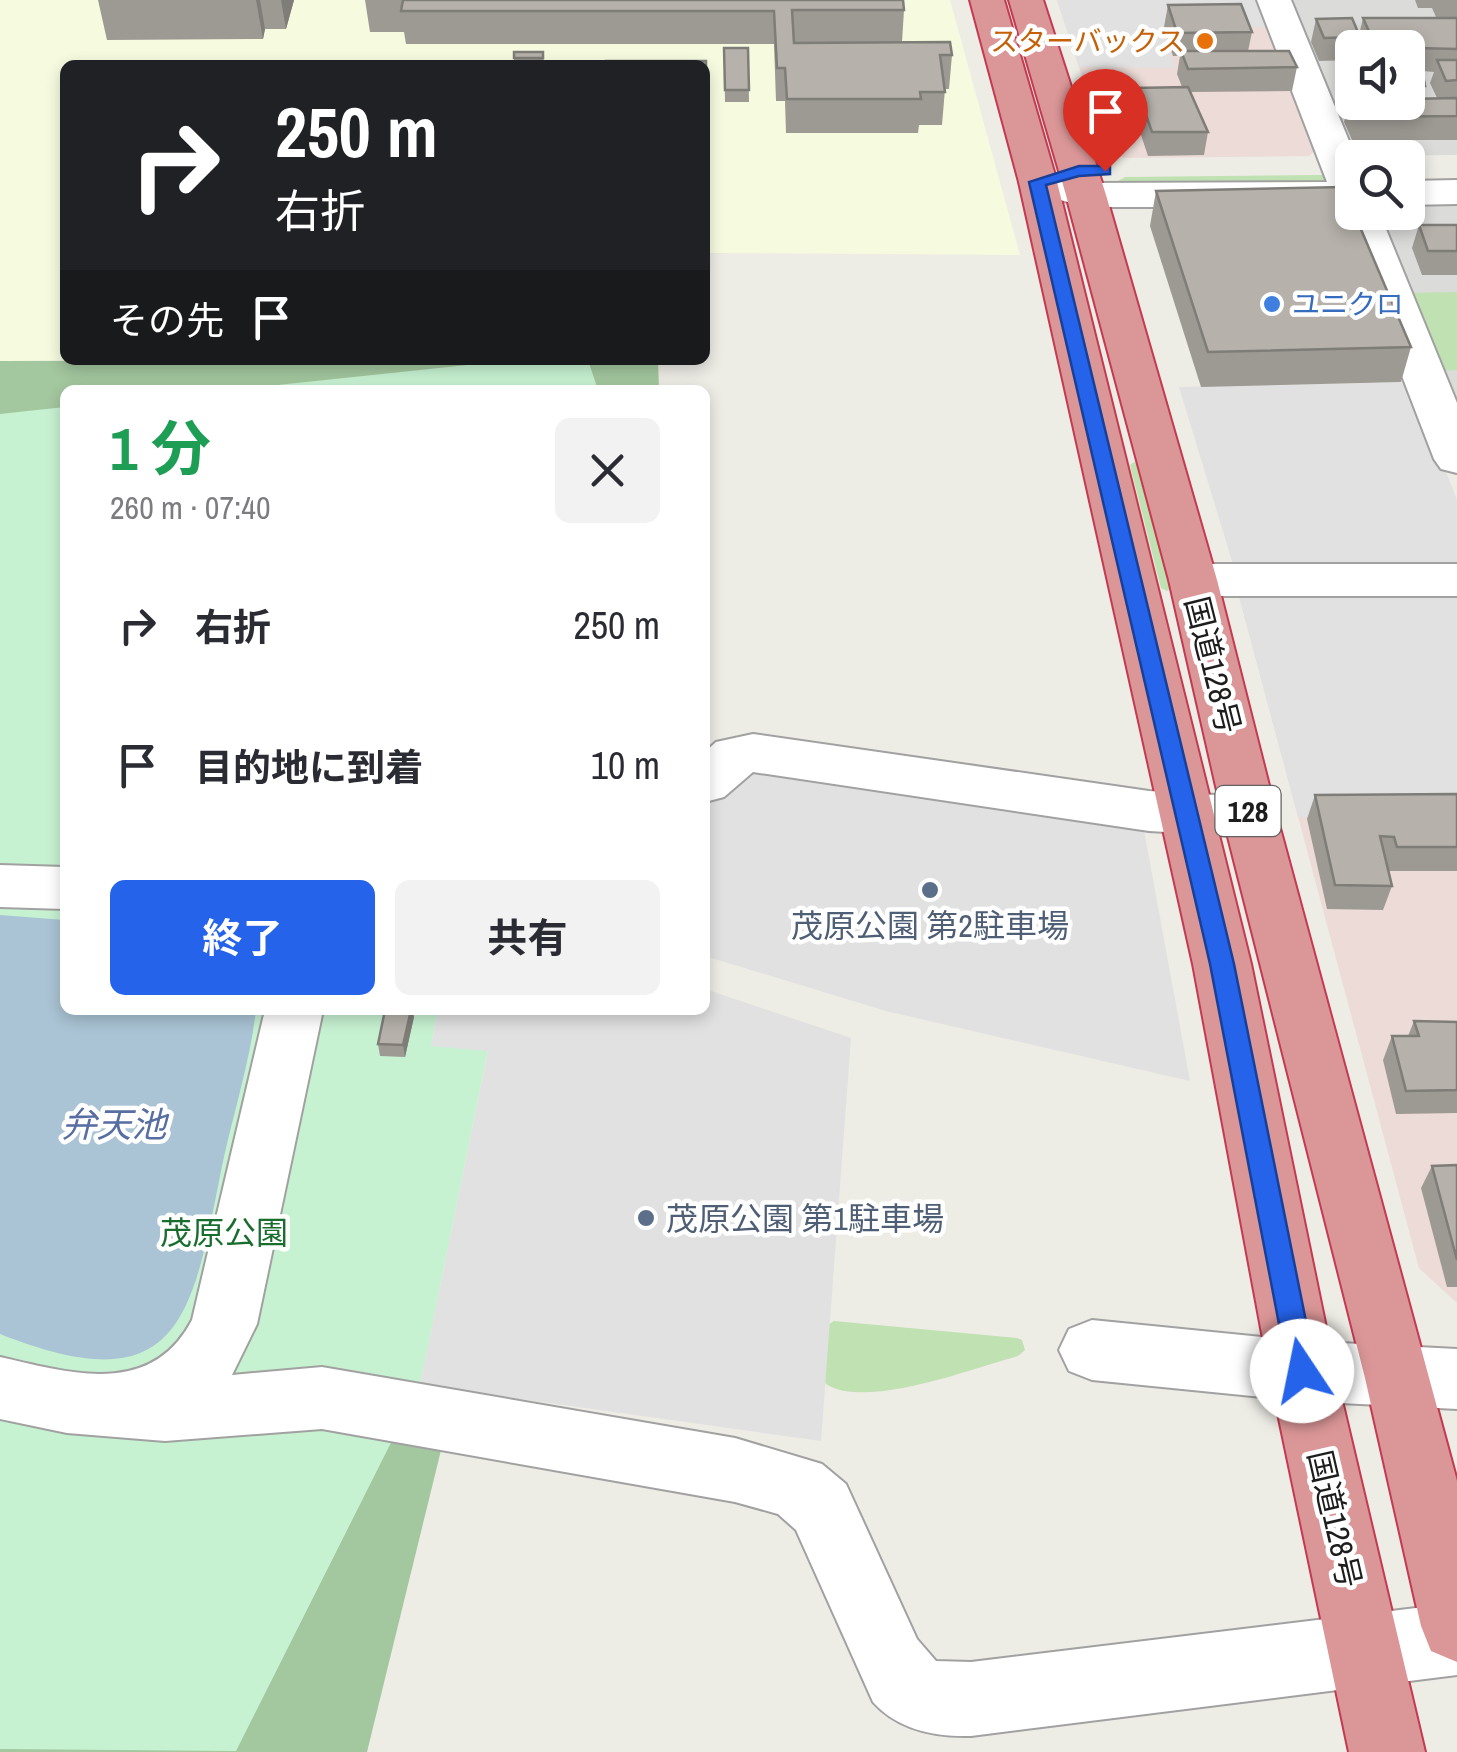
<!DOCTYPE html>
<html lang="ja">
<head>
<meta charset="utf-8">
<style>
	:root { --surface:#fff; --page:#f2f2f3; --text:#2b2b33; --muted:#7c7c81; --accent:#2563eb }
	body { margin:0; font-family:"Archivo Narrow","Noto Sans JP",sans-serif; background:var(--page); color:var(--text); height:100vh; display:flex; flex-direction:column; font-size:38px; white-space:nowrap }
	* { box-sizing:border-box; margin:0 }
	p { font-size:32px; color:var(--muted) }
	.icon { flex:none; width:55px; height:55px; fill:none; stroke:currentColor; stroke-width:2; stroke-linecap:round; stroke-linejoin:round }
	.map { position:relative; flex:1; overflow:hidden }
	.drawer { position:absolute; left:60px; top:385px; width:650px; height:630px; display:flex; flex-direction:column; background:var(--surface); border-radius:15px; box-shadow:0 5px 15px #0003 }
	.drawer>* { flex:none }
	.guide { position:absolute; left:60px; top:60px; width:650px; height:305px; border-radius:15px; box-shadow:0 5px 15px #0003; background:#202124; color:#fff; overflow:hidden }
	.tools { position:absolute; left:1335px; top:30px; display:grid; gap:20px }
	.tools a { display:grid; place-items:center; width:90px; height:90px; border-radius:15px; background:var(--surface); box-shadow:0 5px 15px #0003; font-size:50px }
	.pin { position:absolute; display:grid; place-items:center; width:85px; height:85px; color:#fff; margin:-102px -42px; border-radius:50% 50% 50% 0; rotate:-45deg; box-shadow:0 0 10px #0007 }
	.pin .icon { rotate:45deg }
	.me { position:absolute; width:110px; margin:-55px; rotate:349deg; stroke-linejoin:round; filter:drop-shadow(0 0 8px #0008) }
	.turn { display:flex; align-items:center; gap:35px; height:210px; padding:0 50px; font-size:45px }
	.turn .icon { width:130px; height:130px; stroke-width:2.5 }
	.turn b { display:block; font-size:70px; line-height:85px }
	.then { display:flex; align-items:center; height:95px; padding:0 50px; background:#0003; gap:20px; font-size:38px }
	.round { display:grid; place-items:center; flex:none; width:105px; height:105px; border-radius:15px; background:var(--page) }
	.summary { display:flex; align-items:center; justify-content:space-between; height:170px; padding:0 50px }
	h1 { font-size:60px; font-weight:700; line-height:75px; color:#1e9e55 }
	.action { display:flex; gap:20px; margin-top:auto; padding:20px 50px }
	.action a { flex:1; height:115px; border-radius:15px; background:var(--accent); color:#fff; font-size:40px; font-weight:700; line-height:115px; text-align:center }
	.action a+a { background:var(--page); color:var(--text) }
	ul { padding:0; list-style:none }
	li { display:flex; align-items:center; gap:30px; height:140px; padding:0 50px }
	li div { flex:1 }
	li b { display:block; font-size:38px }
	li em { font-style:normal }
	.map>svg:first-child { display:block }
	.residential { fill:#dbdbda; fill-rule:evenodd }
	.commercial { fill:#ecdbd6 }
	.education { fill:#f6fbe0 }
	.grass { fill:#c0e1b1 }
	.forest { fill:#a3c79f }
	.park { fill:#c7f2d2 }
	.parking { fill:#e1e1e1 }
	.water { fill:#aac4d5 }
	.lines { fill:none; stroke-linecap:round; stroke-linejoin:round }
	.minor-casing { stroke:#a1a1a1; stroke-width:4 }
	.highway-casing { stroke:#c33a51; stroke-width:4 }
	.minor { fill:#fff; fill-rule:evenodd }
	.highway { fill:#db9697; fill-rule:evenodd }
	.wall { fill:#9d9993; fill-rule:evenodd }
	.shaded-wall { fill:#7f7d78 }
	.building { fill:#b6b2ab; stroke:#7f7d78; stroke-width:2.5 }
	.route { fill:#2563eb; stroke:#184099; stroke-width:2.5 }
	.food-dot { fill:#e8710a; stroke:#fff; stroke-width:4 }
	.shop-dot { fill:#3f7fe0; stroke:#fff; stroke-width:4 }
	.service-dot { fill:#5c6f8a; stroke:#fff; stroke-width:4 }
	.labels { text-anchor:middle; dominant-baseline:central; stroke-width:9; stroke-linejoin:round; paint-order:stroke }
	.far-food-label { font-size:28px; fill:#c56008; stroke:#fff; text-anchor:end }
	.far-shop-label { font-size:28px; fill:#366cbe; stroke:#fff; text-anchor:start }
	.shield { fill:#fff; stroke:#616161; stroke-width:2.5 }
	.shield-label { font-size:30px; font-weight:bold; fill:#1d1d1d }
	.street-label { font-size:32px; fill:#1d1d1d; stroke:#fff }
	.service-label { font-size:32px; fill:#4e5e75; stroke:#fff }
	.park-label { font-size:32px; fill:#196e2f; stroke:#fff }
	.water-label { font-size:35px; font-style:italic; fill:#566ea1; stroke:#fff }
</style>
</head>
<body>
<div class="map">
<svg width="1457" height="1752" viewBox="0 0 1457 1752">
	<rect width="100%" height="100%" fill="#edece5"/>
	<g class="residential">
		<path d="M 1286,0 L 1457,0 L 1457,155 L 1368,156 L 1346,147 ZM 1352,48 L 1408,48 L 1408,102 L 1352,102 Z"/>
		<path d="M 1457,204 L 1457,421 L 1378,213 L 1408,212 L 1408,205 Z"/>
	</g>
	<g class="commercial">
		<path d="M 1057,0 L 1262,0 L 1319,147 L 1309,156 L 1124,158 L 1106,149 Z"/>
		<path d="M 1457,587 L 1457,1303 L 1419,1268 L 1237,589 Z"/>
	</g>
	<path class="education" d="M 0,0 L 950,0 L 1020,255 L 705,253 L 705,65 L 65,65 L 65,360 L 212,360 L 0,361 Z"/>
	<g class="grass">
		<path d="M 1322,175 L 1335,182 L 1118,184 L 1118,181 L 1125,177 Z"/>
		<path d="M 1457,292 L 1457,370 L 1436,371 L 1404,293 Z"/>
		<path d="M 1134,462 L 1140,466 L 1171,588 L 1167,591 L 1161,588 L 1130,465 Z"/>
		<path d="M 834,1321 L 1017,1338 L 1022,1340 L 1025,1350 L 1018,1356 C 974,1368 865,1410 826,1384 L 823,1378 L 829,1324 Z"/>
	</g>
	<g class="forest">
		<path d="M 658,360 L 659,390 L 65,390 L 65,879 L 0,876 L 0,361 Z"/>
		<path d="M 0,1422 L 444,1438 L 367,1752 L 0,1752 Z"/>
	</g>
	<g class="park">
		<path d="M 514,360 L 588,360 L 598,390 L 230,390 Z"/>
		<path d="M 65,407 L 65,1010 L 438,1010 L 431,1045 L 488,1050 L 420,1385 L 236,1751 L 0,1749 L 0,414 Z"/>
	</g>
	<g class="parking">
		<path d="M 1057,0 L 1262,0 L 1272,27 L 1165,27 L 1175,68 L 1079,67 Z"/>
		<path d="M 1411,382 L 1457,500 L 1457,573 L 1236,574 L 1179,387 Z"/>
		<path d="M 1457,587 L 1457,817 L 1298,817 L 1237,589 Z"/>
		<path d="M 742,764 L 1143,825 L 1190,1081 L 886,1011 L 705,956 L 705,802 Z"/>
		<path d="M 705,989 L 851,1038 L 821,1441 L 420,1385 L 488,1051 L 431,1046 L 438,1010 L 705,1010 Z"/>
	</g>
	<path class="water" d="M 0,915 L 65,920 L 65,1010 L 256,1010 C 250,1063 233,1114 222,1166 C 192,1317 181,1406 0,1334 Z"/>
	<g class="lines">
		<g class="minor-casing">
			<g id="minor">
				<path d="M 1257,0 L 1291,0 L 1356,158 L 1352,158 L 1352,212 L 1379,212 L 1457,403 L 1457,473 L 1441,469 L 1434,459 L 1339,212 L 1343,207 L 1086,207 L 1024,190 L 1019,182 L 1024,174 L 1038,170 L 1087,183 L 1327,182 Z"/>
				<path d="M 1457,180 L 1457,204 L 1408,205 L 1408,181 Z"/>
				<path d="M 1193,564 L 1457,564 L 1457,596 L 1193,596 L 1176,591 L 1169,580 L 1176,569 Z"/>
				<path d="M 753,734 L 1149,791 L 1250,797 L 1269,803 L 1277,817 L 1269,831 L 1250,837 L 1149,831 L 753,772 L 724,797 L 705,802 L 705,752 L 716,742 Z"/>
				<path d="M 0,865 L 65,867 L 65,909 L 0,907 Z"/>
				<path d="M 265,1010 L 323,1010 L 257,1324 L 232,1375 L 322,1367 L 735,1438 L 822,1464 L 846,1484 L 917,1639 L 936,1661 L 971,1662 L 1457,1603 L 1457,1675 L 971,1736 C 935,1737 898,1730 873,1702 L 796,1530 L 778,1514 L 735,1502 L 322,1429 L 165,1441 L 67,1433 L 0,1419 L 0,1357 C 71,1373 151,1398 192,1320 Z"/>
				<path d="M 1092,1320 L 1302,1341 L 1457,1349 L 1457,1409 L 1302,1401 L 1092,1380 L 1069,1371 L 1059,1350 L 1069,1329 Z"/>
			</g>
		</g>
		<g class="highway-casing">
			<g id="highway">
				<path d="M 970,0 L 1004,0 L 1057,182 L 1251,964 L 1335,1371 L 1425,1752 L 1349,1752 L 1269,1371 L 1193,964 L 1019,182 Z"/>
				<path d="M 1009,0 L 1043,0 L 1106,195 L 1217,580 L 1277,817 L 1457,1481 L 1457,1662 L 1431,1651 L 1421,1626 L 1365,1378 L 1223,817 L 1169,580 L 1066,195 Z"/>
			</g>
		</g>
		<use href="#minor" class="minor"/>
		<use href="#highway" class="highway"/>
	</g>
	<g class="wall">
		<path d="M 98,0 L 294,0 L 286,29 L 265,29 L 263,39 L 107,40 Z"/>
		<path d="M 365,0 L 903,0 L 904,10 L 902,42 L 952,55 L 949,89 L 945,89 L 942,125 L 919,125 L 918,133 L 786,133 L 785,101 L 776,101 L 774,44 L 406,44 L 404,32 L 370,32 Z"/>
		<path d="M 1415,0 L 1457,0 L 1457,140 L 1352,140 L 1344,122 L 1350,99 L 1408,102 L 1408,48 L 1360,48 L 1359,44 L 1358,48 L 1352,48 L 1352,60 L 1319,61 L 1311,42 L 1316,19 L 1359,35 L 1363,18 L 1449,18 L 1436,17 L 1432,8 L 1418,8 ZM 1423,71 L 1434,72 L 1430,83 L 1437,98 L 1422,98 L 1425,86 Z"/>
		<path d="M 1168,5 L 1252,32 L 1248,51 L 1297,67 L 1292,91 L 1190,92 L 1208,132 L 1204,155 L 1148,156 L 1141,135 L 1132,134 L 1129,111 L 1133,88 L 1182,87 L 1177,74 L 1180,56 L 1173,56 L 1164,27 Z"/>
		<path d="M 724,48 L 748,48 L 749,102 L 725,102 Z"/>
		<path d="M 543,52 L 544,65 L 514,65 L 514,58 Z"/>
		<path d="M 1156,191 L 1411,347 L 1401,382 L 1201,387 L 1150,226 Z"/>
		<path d="M 1419,225 L 1457,225 L 1457,275 L 1422,275 L 1412,248 Z"/>
		<path d="M 1457,794 L 1457,871 L 1389,871 L 1392,886 L 1383,910 L 1327,909 L 1307,819 L 1315,795 Z"/>
		<path d="M 414,1017 L 405,1057 L 380,1056 L 378,1044 Z"/>
		<path d="M 1414,1021 L 1457,1022 L 1457,1113 L 1396,1114 L 1383,1060 L 1392,1036 L 1408,1036 Z"/>
		<path d="M 1457,1165 L 1457,1287 L 1447,1287 L 1421,1188 L 1432,1166 Z"/>
	</g>
	<g class="shaded-wall">
		<path d="M 256,0 L 260,0 L 265,29 L 263,39 Z"/>
		<path d="M 281,0 L 294,0 L 286,29 Z"/>
		<path d="M 411,1010 L 413,1010 L 414,1017 L 405,1057 L 403,1045 Z"/>
	</g>
	<g class="building">
		<path d="M 403,0 L 903,0 L 904,10 L 792,10 L 794,43 L 950,42 L 952,55 L 940,55 L 945,92 L 920,92 L 921,99 L 787,99 L 785,68 L 777,68 L 774,11 L 401,11 Z"/>
		<path d="M 1241,4 L 1252,32 L 1177,33 L 1168,5 Z"/>
		<path d="M 1352,18 L 1360,37 L 1324,38 L 1316,19 Z"/>
		<path d="M 1363,18 L 1457,18 L 1457,49 L 1376,47 Z"/>
		<path d="M 724,48 L 748,48 L 749,90 L 725,90 Z"/>
		<path d="M 1181,51 L 1289,51 L 1297,67 L 1188,69 Z"/>
		<rect x="514" y="52" width="29" height="6"/>
		<path d="M 1437,60 L 1457,60 L 1457,80 L 1446,81 Z"/>
		<path d="M 606,61 L 706,61 L 706,74 L 705,65 L 606,65 Z"/>
		<path d="M 1408,62 L 1421,63 L 1425,86 L 1408,85 Z"/>
		<path d="M 1188,87 L 1208,132 L 1152,132 L 1145,112 L 1135,111 L 1133,88 Z"/>
		<path d="M 1457,98 L 1457,116 L 1358,117 L 1350,99 L 1352,99 L 1352,102 L 1408,102 L 1408,99 Z"/>
		<path d="M 1343,187 L 1411,347 L 1208,352 L 1156,191 Z"/>
		<path d="M 1419,225 L 1457,225 L 1457,251 L 1428,251 Z"/>
		<path d="M 1457,794 L 1457,847 L 1397,847 L 1394,837 L 1380,836 L 1392,886 L 1335,885 L 1315,795 Z"/>
		<path d="M 385,1010 L 411,1010 L 403,1045 L 378,1044 Z"/>
		<path d="M 1414,1021 L 1457,1022 L 1457,1090 L 1406,1091 L 1392,1036 L 1419,1036 Z"/>
		<path d="M 1457,1165 L 1457,1260 L 1432,1166 Z"/>
	</g>
	<path class="route" d="M 1105,166 L 1110,167 L 1110,174 L 1079,176 L 1046,185 L 1234,964 L 1316,1371 L 1312,1380 L 1302,1384 L 1292,1380 L 1288,1371 L 1210,964 L 1029,182 L 1079,166 Z"/>
	<circle class="food-dot" cx="1205" cy="41" r="10"/>
	<circle class="shop-dot" cx="1272" cy="304" r="10"/>
	<g class="service-dot">
		<circle cx="930" cy="890" r="10"/>
		<circle cx="646" cy="1218" r="10"/>
	</g>
	<g class="labels">
		<g class="far-food-label">
			<text x="1185" y="41">スターバックス</text>
		</g>
		<g class="far-shop-label">
			<text x="1292" y="304">ユニクロ</text>
		</g>
		<rect class="shield" x="1215.5" y="786" width="65" height="50" rx="8"/>
		<g class="shield-label">
			<text x="1248" y="811">128</text>
		</g>
		<g class="street-label">
			<text transform="translate(1213 665) rotate(76)">国道128号</text>
			<text transform="translate(1335 1519) rotate(77)">国道128号</text>
		</g>
		<g class="service-label">
			<text x="930" y="925">茂原公園 第2駐車場</text>
			<text x="666" y="1218" text-anchor="start">茂原公園 第1駐車場</text>
		</g>
		<g class="park-label">
			<text x="224" y="1232">茂原公園</text>
		</g>
		<g class="water-label">
			<text x="114" y="1124">弁天池</text>
		</g>
	</g>
</svg>
<div class="tools">
<a><svg class="icon" aria-label="sound" viewBox="0 0 24 24"><path d="M4 9h4l5-4v14l-5-4H4zM17 9q2 3 0 6"/></svg></a>
<a><svg class="icon" aria-label="search" viewBox="0 0 24 24"><circle cx="10" cy="10" r="6"/><path d="M15 15l6 6"/></svg></a>
</div>
<div class="pin" style="left:1105px;top:171px;background:#d93025"><svg class="icon" aria-label="arrive" viewBox="0 0 24 24"><path d="M6 21V4h12l-3 4 3 4H6"/></svg></div>
<svg class="me" style="left:1302px;top:1371px" viewBox="-20 -20 40 40"><circle r="19" fill="#fff"/><path d="M0-13L10 11 0 6-10 11z" fill="#2563eb"/></svg>
<div class="guide">
<div class="turn"><svg class="icon" aria-label="right" viewBox="0 0 24 24"><path d="M7 20v-9h11M14 6l5 5-5 5"/></svg><div><b>250 m</b>右折</div></div>
<div class="then">その先<svg class="icon" aria-label="arrive" viewBox="0 0 24 24"><path d="M6 21V4h12l-3 4 3 4H6"/></svg></div>
</div>
<section class="drawer">
<div class="summary"><div><h1>1 分</h1><p>260 m · 07:40</p></div><a class="round"><svg class="icon" aria-label="close" viewBox="0 0 24 24"><path d="M6 6l12 12M18 6L6 18"/></svg></a></div>
<ul>
<li><svg class="icon" aria-label="right" viewBox="0 0 24 24"><path d="M7 20v-9h11M14 6l5 5-5 5"/></svg><div><b>右折</b></div><em>250 m</em></li>
<li><svg class="icon" aria-label="arrive" viewBox="0 0 24 24"><path d="M6 21V4h12l-3 4 3 4H6"/></svg><div><b>目的地に到着</b></div><em>10 m</em></li>
</ul>
<div class="action"><a>終了</a><a>共有</a></div>
</section>
</div>
</body>
</html>
